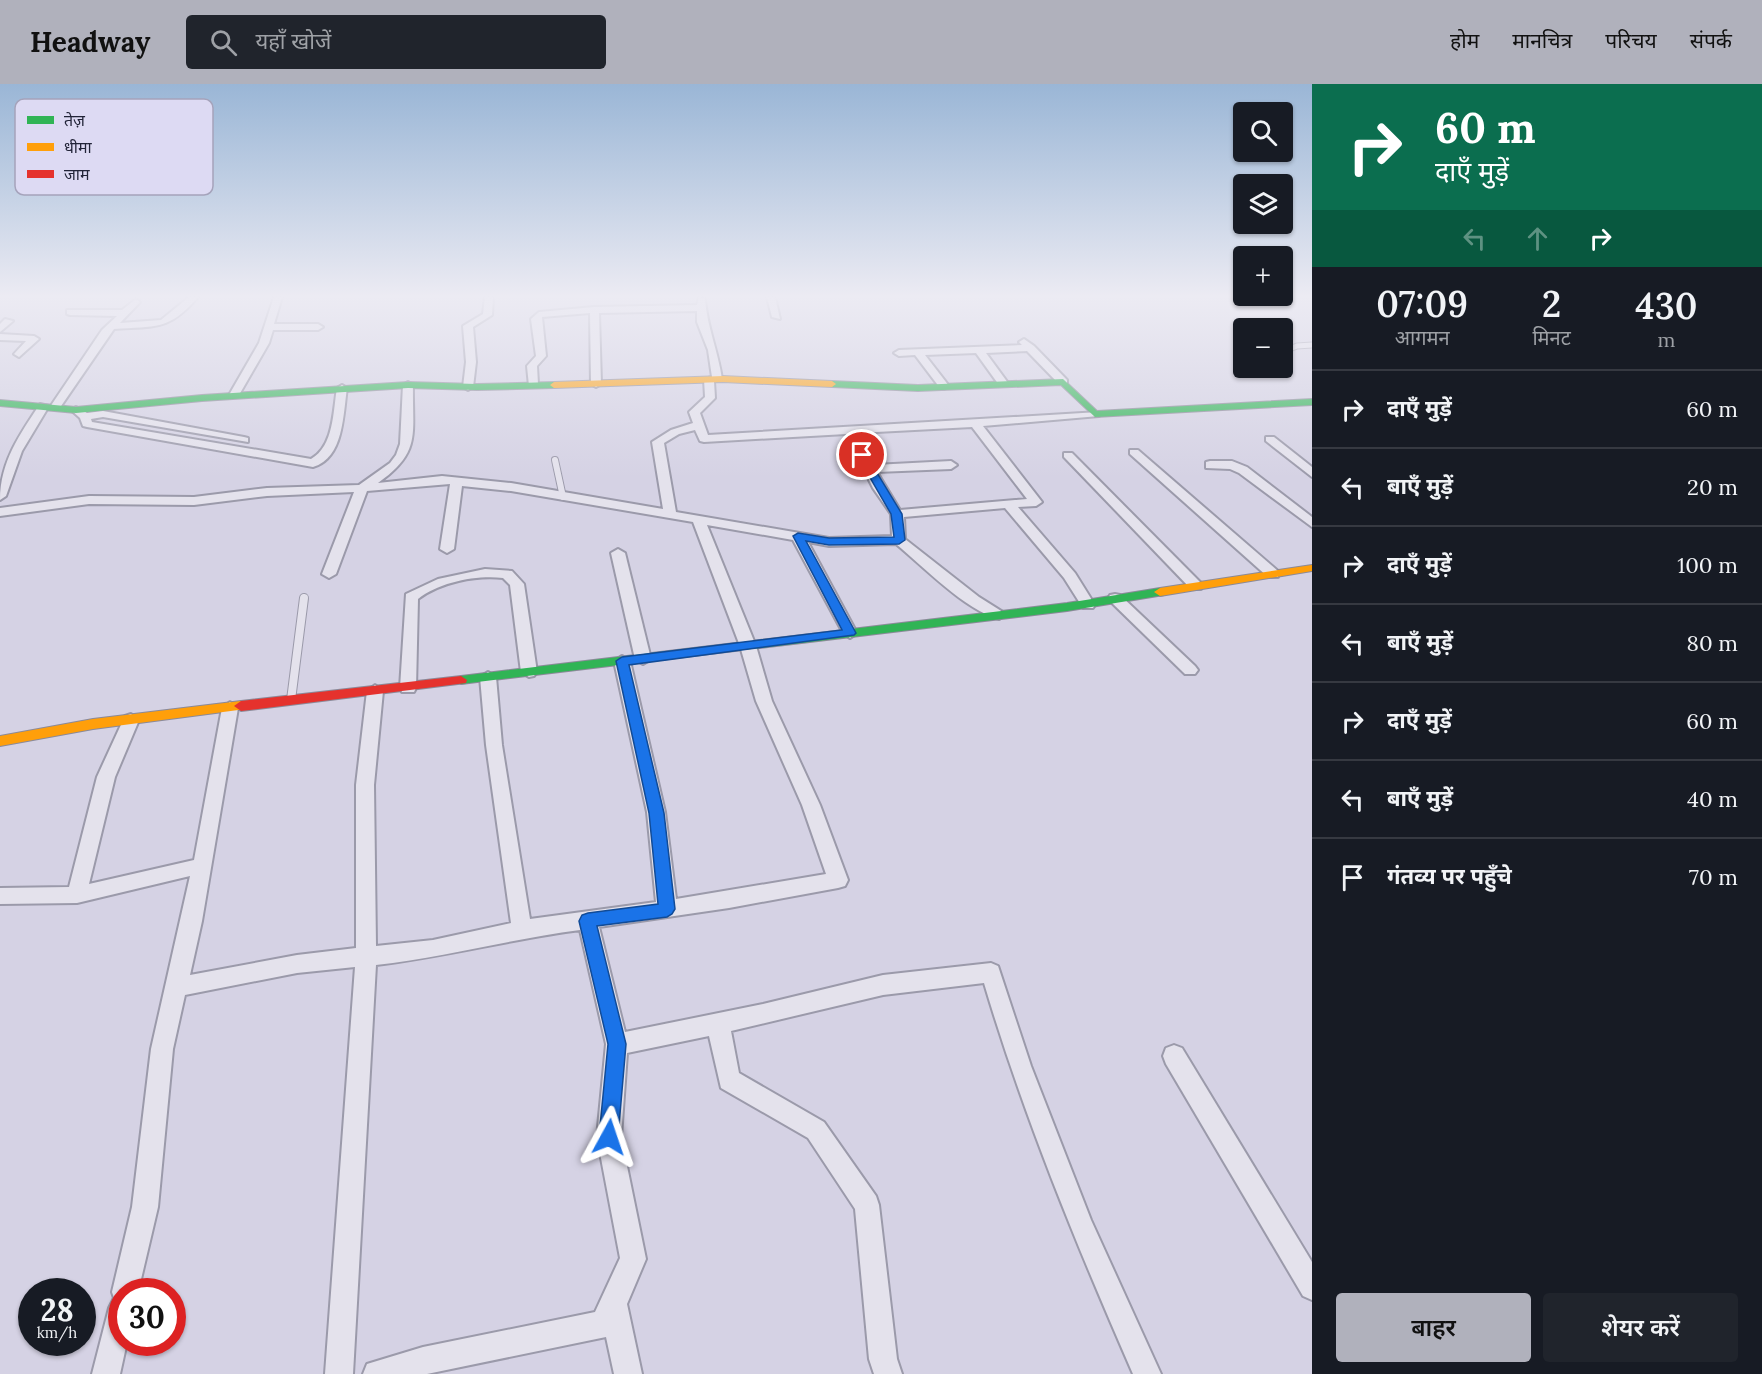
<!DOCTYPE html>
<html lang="hi">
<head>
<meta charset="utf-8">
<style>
	:root { --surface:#171b24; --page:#20242c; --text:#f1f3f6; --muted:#9ea1a6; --line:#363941; --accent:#b0b1bc }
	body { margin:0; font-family:Lora,"Noto Sans Devanagari",serif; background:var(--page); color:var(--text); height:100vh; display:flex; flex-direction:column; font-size:22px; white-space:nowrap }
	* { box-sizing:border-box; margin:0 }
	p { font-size:20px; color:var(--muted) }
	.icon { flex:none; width:33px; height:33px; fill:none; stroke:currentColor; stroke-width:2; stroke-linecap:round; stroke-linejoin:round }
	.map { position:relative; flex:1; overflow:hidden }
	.sheet { display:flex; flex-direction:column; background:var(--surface); width:450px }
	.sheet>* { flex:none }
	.banner { background:#0b6e4f; color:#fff; overflow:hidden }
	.buttons { position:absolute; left:1233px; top:18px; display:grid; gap:12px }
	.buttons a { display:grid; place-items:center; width:60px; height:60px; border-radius:6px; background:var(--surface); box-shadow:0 2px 4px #0004; font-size:30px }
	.speed { position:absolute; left:18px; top:1194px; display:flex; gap:12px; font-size:30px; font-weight:700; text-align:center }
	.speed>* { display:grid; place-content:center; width:78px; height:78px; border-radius:50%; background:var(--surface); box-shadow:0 2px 4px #0004; line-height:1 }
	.speed small { font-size:15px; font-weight:400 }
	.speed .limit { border:9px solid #d22; background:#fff; color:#111 }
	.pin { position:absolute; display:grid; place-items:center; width:51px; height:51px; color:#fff; margin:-26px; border:3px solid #fff; border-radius:50%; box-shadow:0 2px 6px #0007 }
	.me { position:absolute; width:66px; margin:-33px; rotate:5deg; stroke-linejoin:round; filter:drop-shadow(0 0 4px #0008) }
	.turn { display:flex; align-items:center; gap:21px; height:126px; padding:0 24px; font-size:27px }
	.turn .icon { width:78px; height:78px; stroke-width:2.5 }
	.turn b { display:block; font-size:42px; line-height:51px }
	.lanes { display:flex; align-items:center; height:57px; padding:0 24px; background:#0003; justify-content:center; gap:30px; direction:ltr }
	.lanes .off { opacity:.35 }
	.eta { display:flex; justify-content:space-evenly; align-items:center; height:102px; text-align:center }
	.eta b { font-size:36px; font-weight:600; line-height:42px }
	.primary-button { display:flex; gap:12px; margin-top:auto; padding:12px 24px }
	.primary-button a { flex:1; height:69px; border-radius:6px; background:var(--accent); color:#111; font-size:24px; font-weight:600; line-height:69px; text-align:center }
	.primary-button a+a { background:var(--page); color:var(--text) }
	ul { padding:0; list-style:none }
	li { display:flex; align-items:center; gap:18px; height:78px; padding:0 24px; border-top:2px solid var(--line) }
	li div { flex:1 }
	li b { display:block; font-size:22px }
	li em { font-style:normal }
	header { display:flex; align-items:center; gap:36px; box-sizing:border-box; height:84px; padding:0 30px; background:var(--accent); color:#111 }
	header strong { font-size:28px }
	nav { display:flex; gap:33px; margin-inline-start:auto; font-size:21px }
	.search { width:420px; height:54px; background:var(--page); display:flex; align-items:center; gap:15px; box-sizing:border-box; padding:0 21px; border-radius:6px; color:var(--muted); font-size:22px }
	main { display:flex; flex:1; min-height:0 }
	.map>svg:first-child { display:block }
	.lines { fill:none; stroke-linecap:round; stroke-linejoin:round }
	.lane-far2-casing { stroke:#9b9aaa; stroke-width:7 }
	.lane-far1-casing { stroke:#9b9aaa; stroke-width:8 }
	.lane-casing { stroke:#9b9aaa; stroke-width:10 }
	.street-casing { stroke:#9b9aaa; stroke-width:4 }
	.fast-casing { stroke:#8b8a99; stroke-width:2 }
	.slow-casing { stroke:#8b8a99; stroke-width:2 }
	.jam-casing { stroke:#8b8a99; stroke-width:2 }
	.lane-far2 { stroke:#e4e2ec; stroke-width:5 }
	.lane-far1 { stroke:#e4e2ec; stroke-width:6 }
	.lane { stroke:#e4e2ec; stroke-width:8 }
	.street { fill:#e4e2ec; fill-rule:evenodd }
	.fast { fill:#30b455; fill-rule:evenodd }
	.slow { fill:#ff9f0a; fill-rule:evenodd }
	.jam { fill:#e5322d; fill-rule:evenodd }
	.route { fill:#1a73e8; stroke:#114b97; stroke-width:1.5 }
	.key { fill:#dddaf3; stroke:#a5a3bb; stroke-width:1.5 }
	.key-label { font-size:16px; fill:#222438 }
</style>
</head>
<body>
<header>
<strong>Headway</strong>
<div class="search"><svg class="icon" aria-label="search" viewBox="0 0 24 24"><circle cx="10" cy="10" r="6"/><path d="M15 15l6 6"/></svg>यहाँ खोजें</div>
<nav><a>होम</a><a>मानचित्र</a><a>परिचय</a><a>संपर्क</a></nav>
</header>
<main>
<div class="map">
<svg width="1312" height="1290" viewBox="0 0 1312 1290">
	<rect width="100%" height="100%" fill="#d5d2e4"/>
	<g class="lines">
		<g class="lane-far2-casing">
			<path id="lane-far2" d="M 1282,268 L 1297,262 L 1312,261"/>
		</g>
		<g class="lane-far1-casing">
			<path id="lane-far1" d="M 555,376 L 563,413"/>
		</g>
		<g class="lane-casing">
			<path id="lane" d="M 291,616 L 304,514"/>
		</g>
		<g class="street-casing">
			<g id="street">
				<path d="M 189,213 L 198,213 C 169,247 155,242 114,245 L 59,325 L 51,325 L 50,323 L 102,246 L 117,232 L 70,231 L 67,230 L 67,226 L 122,226 L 136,215 L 140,218 L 120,239 L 161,236 Z"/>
				<path d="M 274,213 L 282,213 L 274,240 L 318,240 L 323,243 L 318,246 L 273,246 L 269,259 L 239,311 L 230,313 L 229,311 L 259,259 Z"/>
				<path d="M 485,213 L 493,213 L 492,231 L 473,243 L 476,278 L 473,303 L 468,306 L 463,303 L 466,278 L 463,242 L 483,230 Z"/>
				<path d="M 699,213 L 705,215 C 707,243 718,267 722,295 L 714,297 L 715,314 L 700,329 L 708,351 L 1099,328 L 1099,332 L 983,342 L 1042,418 L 1036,422 L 1018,423 L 1075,489 L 1095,521 L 1093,524 L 1083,524 L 1064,494 L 1005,424 L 904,433 L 905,455 L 979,513 L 1006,530 L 999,535 C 965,526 924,483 896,460 L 829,462 L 808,458 L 857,549 L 850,554 L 843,549 L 793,456 L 707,441 L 756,562 L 772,617 L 820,721 L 848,796 L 845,802 L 838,804 L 729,824 L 599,843 L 625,948 L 763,920 L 883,891 L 991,879 L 998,882 L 1031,982 L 1091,1136 L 1161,1290 L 1133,1290 C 1077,1162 1024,1033 984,899 L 883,911 L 731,947 L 739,989 L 824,1038 L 876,1112 L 879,1121 L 897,1275 L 902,1290 L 874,1290 L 869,1275 L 855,1125 L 808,1054 L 721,1004 L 709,952 L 627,969 L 621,1053 L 646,1175 L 627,1220 L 642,1290 L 614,1290 L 606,1253 L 427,1290 L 363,1290 L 367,1280 L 423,1263 L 595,1228 L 620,1174 L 597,1053 L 606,960 L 580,846 C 511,855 445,873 376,881 L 353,1290 L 325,1290 L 355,883 L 297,889 L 185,911 L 173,965 L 158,1123 L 138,1208 L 122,1208 L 122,1258 L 127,1258 L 120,1290 L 92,1290 L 109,1224 L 114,1214 L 112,1208 L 132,1123 L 151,965 L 190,792 L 77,819 L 0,820 L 0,804 L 69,803 L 97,693 L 125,632 L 131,630 L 139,636 L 115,693 L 89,800 L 194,776 L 222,624 L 230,618 L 238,624 L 202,837 L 190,891 L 297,871 L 356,864 L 356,701 L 367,607 L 375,601 L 383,607 L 374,701 L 376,862 L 433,856 L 511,839 L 486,661 L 480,593 L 488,588 L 496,593 L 502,661 L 530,835 L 656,818 L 647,728 L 614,577 L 622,572 L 630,577 L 665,728 L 676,815 L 826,790 L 802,721 L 756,617 L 740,562 L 693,438 L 511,407 L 462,402 L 454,465 L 447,469 L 440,465 L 450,400 L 367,407 L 336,490 L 329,494 L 322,490 L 354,408 L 267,412 L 194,421 L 89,420 L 0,432 L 0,424 L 89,412 L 194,413 L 267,404 L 359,401 L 390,379 L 396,371 L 400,360 L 403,301 L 408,298 L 413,301 C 412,350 422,368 378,399 L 442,392 L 511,399 L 663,425 L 652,358 L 671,346 L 693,339 L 689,328 L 705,313 L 704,295 L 712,293 L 708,266 L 697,238 L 697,227 L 599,229 L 601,300 L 596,303 L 591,300 L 590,229 L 542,233 L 546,272 L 537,282 L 538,300 L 529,302 L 527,282 L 536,272 L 531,235 L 539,228 L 594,223 L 697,221 ZM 972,343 L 1027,415 L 900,426 L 877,388 L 951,385 L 957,381 L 951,377 L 874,381 L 857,349 ZM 695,346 L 700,357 L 704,358 L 846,350 L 873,404 L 891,430 L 892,452 L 829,454 L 676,428 L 664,359 L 679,350 Z"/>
				<path d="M 767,213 L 775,213 L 780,235 L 772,233 Z"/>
				<path d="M 5,235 L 13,237 L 0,248 L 0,240 Z"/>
				<path d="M 0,250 L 34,252 L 39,255 L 19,273 L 14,270 L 26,257 L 0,256 Z"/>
				<path d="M 1024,255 L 1034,262 L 1067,296 L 1067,300 L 1059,300 L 1027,267 L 986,269 L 1008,299 L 1003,302 L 999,301 L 976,269 L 925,271 L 949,302 L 944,305 L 940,304 L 915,271 L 899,272 L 894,269 L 899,266 L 1022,261 L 1019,258 Z"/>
				<path d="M 342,301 L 347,304 C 343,330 344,374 313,383 L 87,343 L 83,342 L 80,334 L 71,326 L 76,323 L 87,329 L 103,327 L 244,353 L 248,354 L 248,358 L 103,333 L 91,335 L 92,338 L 311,375 C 334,362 333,327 337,304 Z"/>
				<path d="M 40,320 L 49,322 L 22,367 L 6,412 L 0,416 C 0,378 20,350 40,320 Z"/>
				<path d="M 1266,353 L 1274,353 L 1312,383 L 1312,393 L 1266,357 Z"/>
				<path d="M 1130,366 L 1138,366 L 1278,487 L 1278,493 L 1268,493 L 1130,370 Z"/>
				<path d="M 1064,369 L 1072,369 L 1201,499 L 1201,505 L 1191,505 L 1064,373 Z"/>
				<path d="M 1210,377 L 1232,377 L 1247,383 L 1312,433 L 1312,443 L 1239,389 L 1230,385 L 1206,384 L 1206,378 Z"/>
				<path d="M 618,465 L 625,469 L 651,575 L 643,580 L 635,575 L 611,469 Z"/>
				<path d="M 485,485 L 512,487 L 524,500 L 537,588 L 534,592 L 529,593 L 521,588 L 510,501 L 503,494 C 476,491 440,498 418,515 L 416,604 L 414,608 L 402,608 L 400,604 L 406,510 L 438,495 Z"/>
				<path d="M 1115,510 L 1120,511 L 1195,582 L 1198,586 L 1195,590 L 1185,590 L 1110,517 L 1108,514 L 1110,511 Z"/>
				<path d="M 1174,961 L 1182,964 L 1312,1178 L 1312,1216 L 1303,1212 L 1166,980 L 1163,972 L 1166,964 Z"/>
			</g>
		</g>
		<g class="fast-casing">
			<g id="fast">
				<path d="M 1063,295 L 1097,327 L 1312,315 L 1312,321 L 1095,333 L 1061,301 L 918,307 L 832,303 L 828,300 L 832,297 L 918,301 Z"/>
				<path d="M 408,298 L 477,300 L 554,298 L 558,301 L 554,304 L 477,306 L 408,304 L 202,317 L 76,329 L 0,322 L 0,316 L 76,323 L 202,311 Z"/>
				<path d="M 1160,504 L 1166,508 L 1164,511 L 1067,527 L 461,600 L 455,596 L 461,592 L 1067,519 Z"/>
			</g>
		</g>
		<g class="slow-casing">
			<g id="slow">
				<path d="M 723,292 L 832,297 L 836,300 L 832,303 L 723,298 L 554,304 L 550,301 L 554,298 Z"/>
				<path d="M 1312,481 L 1312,487 L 1160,512 L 1154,508 L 1160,504 Z"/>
				<path d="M 241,617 L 246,619 L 248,622 L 246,625 L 93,645 L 0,662 L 0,652 L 93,635 Z"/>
			</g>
		</g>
		<g class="jam-casing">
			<path id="jam" d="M 461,592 L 467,596 L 466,599 L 241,627 L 234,622 L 241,617 Z"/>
		</g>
		<use href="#lane-far2" class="lane-far2"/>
		<use href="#lane-far1" class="lane-far1"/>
		<use href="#lane" class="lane"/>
		<use href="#street" class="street"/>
		<use href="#fast" class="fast"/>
		<use href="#slow" class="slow"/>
		<use href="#jam" class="jam"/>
	</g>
	<linearGradient id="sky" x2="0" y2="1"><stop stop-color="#9ab6d6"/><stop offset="0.54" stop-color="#ecebf3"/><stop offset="1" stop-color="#ecebf3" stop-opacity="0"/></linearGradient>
	<rect width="1312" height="393" fill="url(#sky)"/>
	<path class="route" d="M 858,369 L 865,369 L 902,430 L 905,456 L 899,460 L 829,461 L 806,457 L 856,549 L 854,551 L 629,581 L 664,729 L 675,825 L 672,830 L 667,833 L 597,842 L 626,960 L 618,1053 L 616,1060 L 609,1063 L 602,1060 L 599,1053 L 608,960 L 579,837 L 582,831 L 588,829 L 658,820 L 649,729 L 616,577 L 622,573 L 842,546 L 793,452 L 798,449 L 829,454 L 894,453 L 891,430 L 857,371 Z"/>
	<rect x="15" y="15" width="198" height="96" rx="9" class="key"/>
	<rect x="27" y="32" width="27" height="8" fill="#30b455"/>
	<rect x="27" y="59" width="27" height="8" fill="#ff9f0a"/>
	<rect x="27" y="86" width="27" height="8" fill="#e5322d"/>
	<g class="key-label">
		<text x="64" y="42">तेज़</text>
		<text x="64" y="69">धीमा</text>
		<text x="64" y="96">जाम</text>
	</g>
</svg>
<div class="buttons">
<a><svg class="icon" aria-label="search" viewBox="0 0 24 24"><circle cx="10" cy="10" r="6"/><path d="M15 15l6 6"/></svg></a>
<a><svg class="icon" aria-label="layers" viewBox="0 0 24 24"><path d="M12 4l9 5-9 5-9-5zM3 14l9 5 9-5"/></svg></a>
<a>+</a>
<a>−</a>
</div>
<div class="speed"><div>28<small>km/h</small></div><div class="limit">30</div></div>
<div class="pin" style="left:862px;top:371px;background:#d93025"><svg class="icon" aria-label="arrive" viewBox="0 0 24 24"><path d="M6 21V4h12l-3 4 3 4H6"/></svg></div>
<svg class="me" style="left:609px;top:1053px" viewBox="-20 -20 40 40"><path d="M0-17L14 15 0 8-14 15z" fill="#1a73e8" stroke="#fff" stroke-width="4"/></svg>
</div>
<section class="sheet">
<div class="banner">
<div class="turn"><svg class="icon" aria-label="right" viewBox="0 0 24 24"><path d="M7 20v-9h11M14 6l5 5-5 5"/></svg><div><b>60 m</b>दाएँ मुड़ें</div></div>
<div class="lanes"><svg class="icon off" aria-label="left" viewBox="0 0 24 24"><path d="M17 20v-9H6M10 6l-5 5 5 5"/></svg><svg class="icon off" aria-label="ahead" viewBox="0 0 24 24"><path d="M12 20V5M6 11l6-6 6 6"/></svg><svg class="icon" aria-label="right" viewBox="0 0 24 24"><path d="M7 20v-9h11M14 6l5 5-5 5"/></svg></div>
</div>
<div class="eta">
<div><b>07:09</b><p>आगमन</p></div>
<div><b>2</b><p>मिनट</p></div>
<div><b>430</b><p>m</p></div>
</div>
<ul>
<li><svg class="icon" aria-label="right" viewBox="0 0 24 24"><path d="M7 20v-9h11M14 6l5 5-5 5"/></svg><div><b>दाएँ मुड़ें</b></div><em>60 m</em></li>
<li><svg class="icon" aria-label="left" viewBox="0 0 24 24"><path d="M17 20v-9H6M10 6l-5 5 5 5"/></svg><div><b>बाएँ मुड़ें</b></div><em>20 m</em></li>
<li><svg class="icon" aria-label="right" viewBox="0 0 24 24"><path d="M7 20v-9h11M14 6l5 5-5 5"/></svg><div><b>दाएँ मुड़ें</b></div><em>100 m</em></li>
<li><svg class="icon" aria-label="left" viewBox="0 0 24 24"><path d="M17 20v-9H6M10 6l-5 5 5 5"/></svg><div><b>बाएँ मुड़ें</b></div><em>80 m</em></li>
<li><svg class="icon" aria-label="right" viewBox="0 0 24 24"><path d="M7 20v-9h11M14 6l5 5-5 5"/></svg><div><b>दाएँ मुड़ें</b></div><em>60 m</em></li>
<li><svg class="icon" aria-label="left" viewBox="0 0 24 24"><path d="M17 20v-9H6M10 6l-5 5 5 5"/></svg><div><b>बाएँ मुड़ें</b></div><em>40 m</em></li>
<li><svg class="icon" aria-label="arrive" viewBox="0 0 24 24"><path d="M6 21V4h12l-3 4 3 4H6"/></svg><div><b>गंतव्य पर पहुँचे</b></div><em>70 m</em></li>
</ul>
<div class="primary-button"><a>बाहर</a><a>शेयर करें</a></div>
</section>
</main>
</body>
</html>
